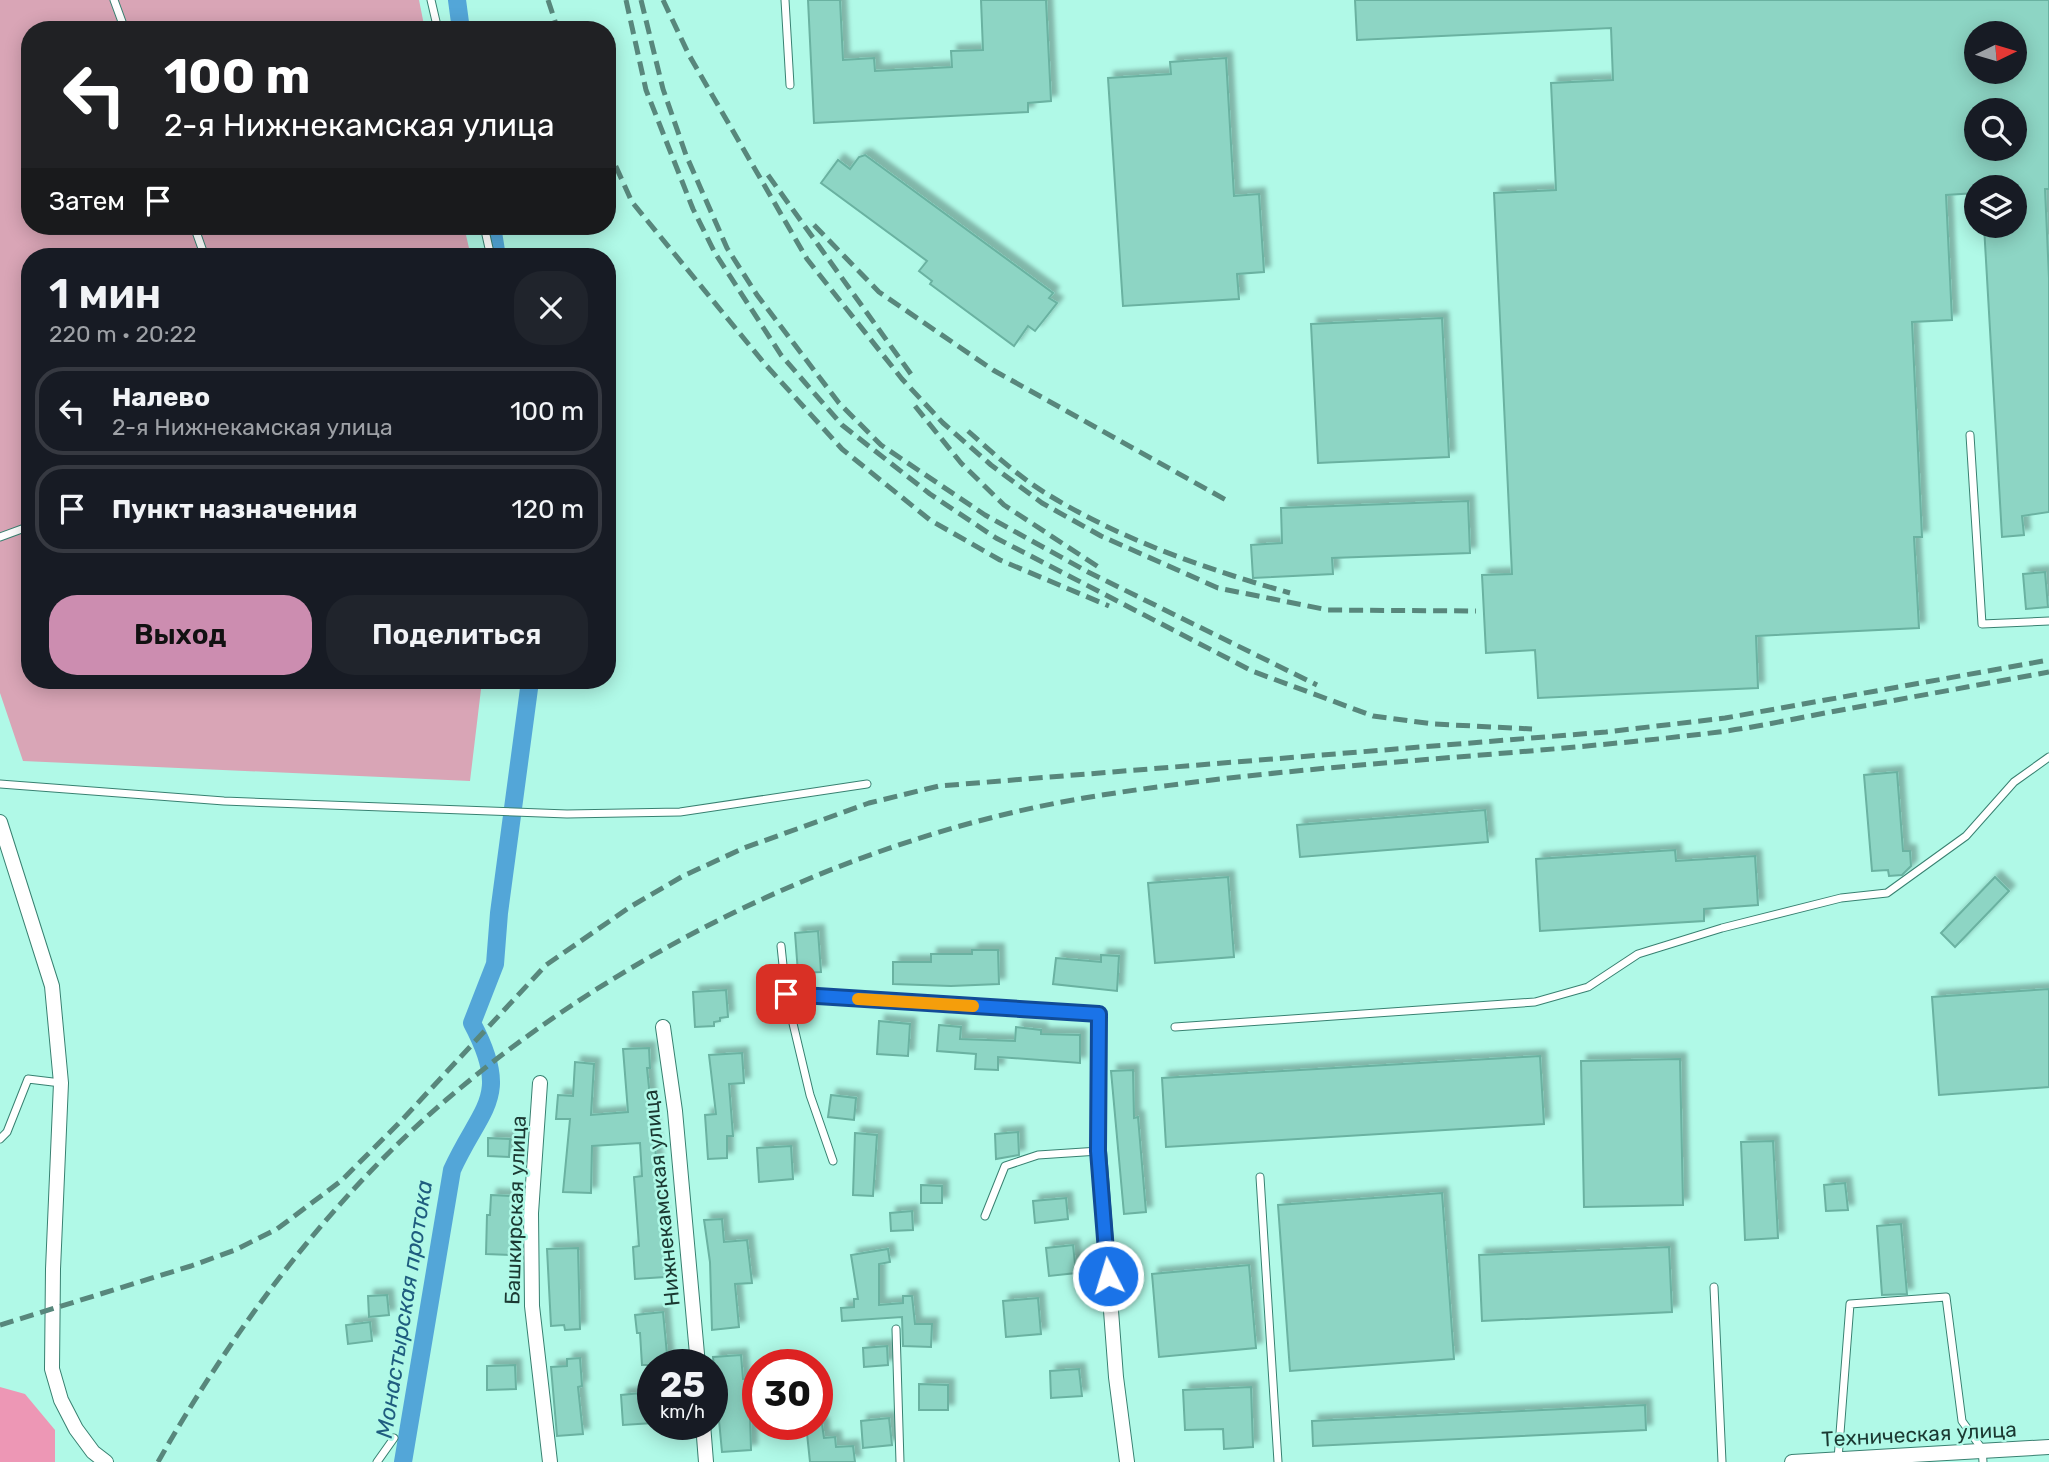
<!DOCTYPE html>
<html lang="ru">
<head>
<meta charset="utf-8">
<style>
	:root { --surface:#171b24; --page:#20242c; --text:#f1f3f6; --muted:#9ea1a6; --line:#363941; --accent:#cc8db0 }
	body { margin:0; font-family:Rubik,sans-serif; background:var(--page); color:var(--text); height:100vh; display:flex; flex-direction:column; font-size:26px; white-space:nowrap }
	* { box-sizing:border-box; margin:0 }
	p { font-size:23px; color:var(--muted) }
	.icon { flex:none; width:38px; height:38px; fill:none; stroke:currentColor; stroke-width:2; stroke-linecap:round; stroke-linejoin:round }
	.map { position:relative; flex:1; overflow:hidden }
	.sheet { position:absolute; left:21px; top:248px; width:595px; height:441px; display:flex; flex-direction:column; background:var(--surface); border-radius:28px; box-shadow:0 4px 18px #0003 }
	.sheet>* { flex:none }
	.top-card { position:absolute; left:21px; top:21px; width:595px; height:214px; border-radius:28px; box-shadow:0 4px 18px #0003; background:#202124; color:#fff; overflow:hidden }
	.needle { width:46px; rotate:85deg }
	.buttons { position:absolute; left:1964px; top:21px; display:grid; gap:14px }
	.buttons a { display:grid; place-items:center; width:63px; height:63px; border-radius:50%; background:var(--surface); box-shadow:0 4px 18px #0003; font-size:35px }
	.speed { position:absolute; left:637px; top:1349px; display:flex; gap:14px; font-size:35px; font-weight:700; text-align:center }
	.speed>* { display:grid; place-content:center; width:91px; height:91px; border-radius:50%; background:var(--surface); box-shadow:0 4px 18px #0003; line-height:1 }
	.speed small { font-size:18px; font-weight:400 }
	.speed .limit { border:10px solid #d22; background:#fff; color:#111 }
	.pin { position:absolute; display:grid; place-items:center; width:60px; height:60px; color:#fff; margin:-30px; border-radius:14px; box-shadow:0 4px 10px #0006 }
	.me { position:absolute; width:77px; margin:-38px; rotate:355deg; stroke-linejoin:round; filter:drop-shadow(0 0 5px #0008) }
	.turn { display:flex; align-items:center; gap:24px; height:147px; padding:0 28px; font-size:32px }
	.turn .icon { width:91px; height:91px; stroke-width:2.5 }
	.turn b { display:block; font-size:49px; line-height:60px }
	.then { display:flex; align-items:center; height:66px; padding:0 28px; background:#0003; gap:14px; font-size:26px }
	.round { display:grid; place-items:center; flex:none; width:74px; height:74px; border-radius:28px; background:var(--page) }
	.summary { display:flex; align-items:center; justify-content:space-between; height:119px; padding:0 28px }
	h1 { font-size:42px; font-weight:600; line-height:52px }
	.action { display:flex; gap:14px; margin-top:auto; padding:14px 28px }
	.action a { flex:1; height:80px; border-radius:28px; background:var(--accent); color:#111; font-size:28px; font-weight:600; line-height:80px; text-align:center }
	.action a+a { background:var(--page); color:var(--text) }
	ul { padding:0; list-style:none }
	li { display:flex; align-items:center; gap:21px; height:88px; margin:0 14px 10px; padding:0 14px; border:4px solid var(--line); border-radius:28px }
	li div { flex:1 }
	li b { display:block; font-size:26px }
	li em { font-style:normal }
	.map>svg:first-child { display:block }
	.green { fill:#d9a5b6 }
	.forest { fill:#ed97b5 }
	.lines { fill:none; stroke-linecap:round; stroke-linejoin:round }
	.canal { stroke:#53a6d8; stroke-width:18 }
	.building { fill:#8dd5c4; stroke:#6ab2a1; stroke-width:2; fill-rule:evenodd; filter:url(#shadow) }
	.lane-casing { stroke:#388171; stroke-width:9 }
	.street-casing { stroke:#388171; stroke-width:16 }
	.lane { stroke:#fff; stroke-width:7 }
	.street { stroke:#fff; stroke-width:14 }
	.rail { stroke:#58877c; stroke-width:5; stroke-dasharray:14 7; stroke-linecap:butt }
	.route-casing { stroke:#114b97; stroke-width:18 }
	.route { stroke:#1a73e8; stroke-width:12 }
	.slow { stroke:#f59e0b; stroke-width:12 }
	.labels { text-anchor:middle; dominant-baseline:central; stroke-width:5; stroke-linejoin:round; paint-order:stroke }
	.street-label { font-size:21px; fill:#1b3932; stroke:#b0f9e7 }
	.water-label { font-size:23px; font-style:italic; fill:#1f5d7f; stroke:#b0f9e7 }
</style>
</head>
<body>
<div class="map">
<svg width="2049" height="1462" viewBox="0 0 2049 1462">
	<defs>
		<filter id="shadow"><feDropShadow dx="6" dy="-6" stdDeviation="2" flood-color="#0004"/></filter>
	</defs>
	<rect width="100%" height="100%" fill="#b0f9e7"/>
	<path class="green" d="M 0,0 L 419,0 L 425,30 L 30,30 L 30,226 L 464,226 L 471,257 L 30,257 L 30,681 L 482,681 L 470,781 L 23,761 L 0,693 Z"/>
	<path class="forest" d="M 0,1387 L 25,1394 L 55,1430 L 55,1462 L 0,1462 Z"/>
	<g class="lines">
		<g class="canal">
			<path d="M 457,0 L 461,30"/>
			<path d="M 492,226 L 497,257"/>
			<path d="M 403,1462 L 452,1170 C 481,1106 512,1098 472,1023 L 495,964 L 499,913 L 530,681"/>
		</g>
	</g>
	<g class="building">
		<path d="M 808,0 L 840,0 L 843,60 L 874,58 L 875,71 L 952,67 L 951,51 L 983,50 L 981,0 L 1046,0 L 1051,101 L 1028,103 L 1028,112 L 814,123 Z"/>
		<path d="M 1355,0 L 2049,0 L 2049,189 L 2045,189 L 2049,278 L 2049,512 L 2022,516 L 2024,535 L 2002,537 L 1984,226 L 2014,226 L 2014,187 L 1976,187 L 1976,193 L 1946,195 L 1952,320 L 1912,322 L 1922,537 L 1914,537 L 1919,628 L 1756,636 L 1758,688 L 1538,698 L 1535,650 L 1486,653 L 1482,575 L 1512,574 L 1494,193 L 1556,190 L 1551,83 L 1613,80 L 1611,28 L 1357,40 ZM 1976,33 L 2014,33 L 2014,72 L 1976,72 ZM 1976,110 L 2014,110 L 2014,149 L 1976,149 Z"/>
		<path d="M 1226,58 L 1234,196 L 1259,194 L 1264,272 L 1237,274 L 1239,299 L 1123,306 L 1108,78 L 1171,74 L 1170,62 Z"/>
		<path d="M 865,155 L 1053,293 L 1049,298 L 1057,303 L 1035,331 L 1028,326 L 1014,346 L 930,284 L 932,281 L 919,271 L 927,261 L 821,183 L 838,160 L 850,169 L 859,157 Z"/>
		<path d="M 1442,318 L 1449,457 L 1318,463 L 1311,324 Z"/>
		<path d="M 1468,501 L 1470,553 L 1332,558 L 1333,574 L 1253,578 L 1251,545 L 1282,543 L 1281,508 Z"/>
		<path d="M 2045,572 L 2048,607 L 2026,609 L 2023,574 Z"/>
		<path d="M 1897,772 L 1903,851 L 1910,851 L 1911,866 L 1902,875 L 1889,876 L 1888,870 L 1872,871 L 1864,775 Z"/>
		<path d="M 1485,810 L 1488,842 L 1300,857 L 1297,825 Z"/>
		<path d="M 1675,850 L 1676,861 L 1755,856 L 1758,905 L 1704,909 L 1704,921 L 1540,931 L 1536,859 Z"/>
		<path d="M 1228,877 L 1234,957 L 1155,963 L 1148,883 Z"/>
		<path d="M 1995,877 L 2009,891 L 1955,947 L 1941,933 Z"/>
		<path d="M 818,931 L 821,972 L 798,973 L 795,933 Z"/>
		<path d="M 972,950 L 998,950 L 999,984 L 951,986 L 893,984 L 893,962 L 931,962 L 931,954 L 972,954 Z"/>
		<path d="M 1101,955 L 1119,956 L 1117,991 L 1053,984 L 1056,958 L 1101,962 Z"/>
		<path d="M 2049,989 L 2049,1087 L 1939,1095 L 1932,997 Z"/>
		<path d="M 726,990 L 728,1017 L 720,1018 L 720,1021 L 714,1022 L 714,1026 L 695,1027 L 693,992 Z"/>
		<path d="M 879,1021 L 910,1024 L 908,1056 L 877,1054 Z"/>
		<path d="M 939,1025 L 961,1027 L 960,1039 L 1015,1041 L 1016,1027 L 1041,1030 L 1041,1034 L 1080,1035 L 1080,1063 L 998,1057 L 998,1070 L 975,1069 L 976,1054 L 937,1051 Z"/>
		<path d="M 649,1048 L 650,1068 L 647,1068 L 664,1234 L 665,1277 L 635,1279 L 633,1247 L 639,1246 L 634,1177 L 642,1176 L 640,1143 L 592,1146 L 591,1193 L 563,1192 L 570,1119 L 556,1119 L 558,1095 L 573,1096 L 575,1062 L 594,1064 L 591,1115 L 628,1112 L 623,1049 Z"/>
		<path d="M 742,1053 L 744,1083 L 729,1084 L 733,1136 L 727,1136 L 727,1158 L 708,1159 L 705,1115 L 716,1114 L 709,1055 Z"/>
		<path d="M 1540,1056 L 1544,1124 L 1166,1147 L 1162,1078 Z"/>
		<path d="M 1680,1059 L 1683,1205 L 1584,1207 L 1581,1061 Z"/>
		<path d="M 1133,1070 L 1134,1118 L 1138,1117 L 1146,1212 L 1124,1214 L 1111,1071 Z"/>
		<path d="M 831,1095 L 856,1098 L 854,1120 L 828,1117 Z"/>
		<path d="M 1018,1132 L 1019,1155 L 996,1159 L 995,1134 Z"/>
		<path d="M 855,1133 L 877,1135 L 873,1196 L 853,1195 Z"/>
		<path d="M 488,1138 L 510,1139 L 509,1157 L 488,1156 Z"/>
		<path d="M 1773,1141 L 1778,1238 L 1745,1240 L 1741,1142 Z"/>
		<path d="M 791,1146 L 793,1179 L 759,1182 L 757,1148 Z"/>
		<path d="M 1845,1183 L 1848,1210 L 1826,1211 L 1824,1185 Z"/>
		<path d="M 921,1185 L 942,1186 L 942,1203 L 921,1203 Z"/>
		<path d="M 1442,1193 L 1454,1359 L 1290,1371 L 1278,1205 Z"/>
		<path d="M 491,1195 L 513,1196 L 511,1255 L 486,1254 L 487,1215 L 490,1215 Z"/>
		<path d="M 1066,1198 L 1068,1219 L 1035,1223 L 1033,1201 Z"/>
		<path d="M 912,1211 L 913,1230 L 891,1231 L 890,1213 Z"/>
		<path d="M 722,1219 L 724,1242 L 747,1240 L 752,1283 L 735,1284 L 739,1327 L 712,1330 L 710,1262 L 704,1220 Z"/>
		<path d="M 1901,1224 L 1907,1294 L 1882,1295 L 1877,1226 Z"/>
		<path d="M 1073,1245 L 1076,1273 L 1049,1276 L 1046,1248 Z"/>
		<path d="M 1669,1247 L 1672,1312 L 1482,1321 L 1479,1255 Z"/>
		<path d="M 578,1248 L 580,1329 L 565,1330 L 564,1325 L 551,1326 L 547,1249 Z"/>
		<path d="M 888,1249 L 890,1262 L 879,1264 L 879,1305 L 903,1303 L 903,1296 L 912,1296 L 915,1324 L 932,1324 L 931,1347 L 903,1346 L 902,1317 L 842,1321 L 841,1308 L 854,1307 L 854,1299 L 858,1299 L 851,1255 Z"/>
		<path d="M 1249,1265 L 1256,1348 L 1159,1357 L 1152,1274 Z"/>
		<path d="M 387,1295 L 389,1315 L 369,1317 L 368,1296 Z"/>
		<path d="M 1038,1298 L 1041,1334 L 1006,1337 L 1003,1301 Z"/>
		<path d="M 663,1312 L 668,1365 L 642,1365 L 640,1333 L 637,1333 L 635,1315 Z"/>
		<path d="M 370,1322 L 372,1341 L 348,1344 L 346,1325 Z"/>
		<path d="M 887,1346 L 888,1365 L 864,1367 L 863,1348 Z"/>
		<path d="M 741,1355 L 743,1379 L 749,1379 L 751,1450 L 722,1452 L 713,1357 Z"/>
		<path d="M 580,1358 L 582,1386 L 578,1387 L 583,1434 L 557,1436 L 551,1367 L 567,1366 L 567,1359 Z"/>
		<path d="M 515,1365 L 516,1389 L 487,1390 L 487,1366 Z"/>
		<path d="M 1079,1369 L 1082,1396 L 1051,1398 L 1050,1371 Z"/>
		<path d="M 919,1384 L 948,1385 L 948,1410 L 919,1410 Z"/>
		<path d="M 1251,1387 L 1253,1447 L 1224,1449 L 1223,1429 L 1185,1430 L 1183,1390 Z"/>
		<path d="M 651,1392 L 653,1423 L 623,1425 L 621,1395 Z"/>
		<path d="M 1645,1405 L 1646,1430 L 1313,1446 L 1312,1421 Z"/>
		<path d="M 889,1418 L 892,1445 L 863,1448 L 861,1421 Z"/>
		<path d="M 806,1424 L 822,1424 L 824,1438 L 835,1437 L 836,1447 L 853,1446 L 855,1462 L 810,1462 Z"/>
	</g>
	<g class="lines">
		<g class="lane-casing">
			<g id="lane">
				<path d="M 114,0 L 125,30"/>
				<path d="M 431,0 L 438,30"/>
				<path d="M 785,0 L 790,85"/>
				<path d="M 194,226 L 205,257"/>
				<path d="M 484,226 L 491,257"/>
				<path d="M 1970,435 L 1982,624 L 2049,621"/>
				<path d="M 0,537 L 30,526"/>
				<path d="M 0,784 L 224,801 L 567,814 L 680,812 L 867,784"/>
				<path d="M 781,946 L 786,994 L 810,1095 L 833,1161"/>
				<path d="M 1175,1027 L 1535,1002 L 1588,987 L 1638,954 L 1722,928 L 1841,898 L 1887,893 L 1966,836 L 2014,782 L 2049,757"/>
				<path d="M 0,1139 L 7,1132 L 28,1079 L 61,1083"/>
				<path d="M 1260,1177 L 1278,1462"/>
				<path d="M 985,1216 L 1005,1166 L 1038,1155 L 1099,1151"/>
				<path d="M 1714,1287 L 1722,1462"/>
				<path d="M 896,1329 L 900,1462"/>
				<path d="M 1838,1459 L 1850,1304 L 1946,1297 L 1962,1421 L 1982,1449 L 1983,1462"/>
				<path d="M 377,1462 L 394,1438"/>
			</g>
		</g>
		<g class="street-casing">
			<g id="street">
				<path d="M 0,822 L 52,986 L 61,1083 L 53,1269 L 52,1369 L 61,1400 L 76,1429 L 93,1452 L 106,1462"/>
				<path d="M 786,994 L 1099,1014 L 1099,1151 L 1116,1377 L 1127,1462"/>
				<path d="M 663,1027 L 675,1111 L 698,1365"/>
				<path d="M 540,1083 L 531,1213 L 532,1306 L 550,1462"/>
				<path d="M 703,1424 L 706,1462"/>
				<path d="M 1792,1462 L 2049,1447"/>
			</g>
		</g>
		<use href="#lane" class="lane"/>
		<use href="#street" class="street"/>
		<g class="rail">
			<path d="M 548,0 L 558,30"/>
			<path d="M 626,0 L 646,90 L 693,209 L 715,253 L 781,355 L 842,425 L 930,494 L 996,538 L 1252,671 L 1373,716 L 1433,724 L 1532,729"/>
			<path d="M 641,0 L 663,89 L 686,155 L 727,248 L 757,295 L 839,403 L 881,445 L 985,515 L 1088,572 L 1317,685"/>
			<path d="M 663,0 L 689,55 L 807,259 L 902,379 L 943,423 L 991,465 L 1042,503 L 1101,536 L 1218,588 L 1328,610 L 1476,611"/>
			<path d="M 607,147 L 632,202 L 764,363 L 842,449 L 930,520 L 1000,560 L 1109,606"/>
			<path d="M 768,175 L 913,377"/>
			<path d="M 814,225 L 879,292 L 993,370 L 1226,500"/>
			<path d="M 915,406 L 961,463 L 1004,505 L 1103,570"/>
			<path d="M 968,431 C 993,453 1019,477 1047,494 C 1122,540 1206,569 1290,593"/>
			<path d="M 0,1325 L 191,1266 L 235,1250 L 277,1229 L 341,1181 L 401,1121 L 546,965 L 630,907 L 683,876 L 744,848 L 869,803 L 939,786 L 1606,732 L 1725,718 L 2049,660"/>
			<path d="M 158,1462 C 234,1328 329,1200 446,1100 C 623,949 855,837 1084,798 C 1294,763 1508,758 1719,732 C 1758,727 1797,718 1836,711 C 1907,698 1978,685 2049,672"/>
		</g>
	</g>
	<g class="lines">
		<g class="route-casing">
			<path id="route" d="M 786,994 L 1099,1014 L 1098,1151 L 1108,1276"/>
		</g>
		<use href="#route" class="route"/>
		<path class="slow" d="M 858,999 L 973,1006"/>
	</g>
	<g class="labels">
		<g class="street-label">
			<text transform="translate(661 1198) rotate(-96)">Нижнекамская улица</text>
			<text transform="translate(515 1210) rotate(-88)">Башкирская улица</text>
			<text transform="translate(1919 1434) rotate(-3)">Техническая улица</text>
		</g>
		<g class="water-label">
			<text transform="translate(404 1309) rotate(-81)">Монастырская протока</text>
		</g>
	</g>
</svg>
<div class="buttons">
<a><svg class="needle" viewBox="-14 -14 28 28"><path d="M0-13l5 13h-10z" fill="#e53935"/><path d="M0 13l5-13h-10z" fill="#9ea1a6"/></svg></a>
<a><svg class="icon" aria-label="search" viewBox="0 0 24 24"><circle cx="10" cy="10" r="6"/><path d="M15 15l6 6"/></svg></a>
<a><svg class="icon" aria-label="layers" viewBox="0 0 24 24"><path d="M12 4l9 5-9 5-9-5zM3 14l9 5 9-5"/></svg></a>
</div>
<div class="speed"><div>25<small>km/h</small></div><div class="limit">30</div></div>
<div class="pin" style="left:786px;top:994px;background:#d93025"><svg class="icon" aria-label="arrive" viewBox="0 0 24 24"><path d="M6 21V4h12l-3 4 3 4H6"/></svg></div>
<svg class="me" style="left:1108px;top:1276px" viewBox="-20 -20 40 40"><circle r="17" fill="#1a73e8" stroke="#fff" stroke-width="3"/><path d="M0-11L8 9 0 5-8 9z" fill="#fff"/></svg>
<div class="top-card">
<div class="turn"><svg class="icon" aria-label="left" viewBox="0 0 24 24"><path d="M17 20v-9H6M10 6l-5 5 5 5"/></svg><div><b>100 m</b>2-я Нижнекамская улица</div></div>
<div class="then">Затем<svg class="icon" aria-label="arrive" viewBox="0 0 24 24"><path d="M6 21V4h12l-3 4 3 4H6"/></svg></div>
</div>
<section class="sheet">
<div class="summary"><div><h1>1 мин</h1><p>220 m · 20:22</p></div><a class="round"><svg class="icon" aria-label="close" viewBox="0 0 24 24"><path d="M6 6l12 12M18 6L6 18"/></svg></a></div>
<ul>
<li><svg class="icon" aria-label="left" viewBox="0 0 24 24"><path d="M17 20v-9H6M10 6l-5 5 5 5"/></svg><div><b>Налево</b><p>2-я Нижнекамская улица</p></div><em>100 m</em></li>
<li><svg class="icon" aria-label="arrive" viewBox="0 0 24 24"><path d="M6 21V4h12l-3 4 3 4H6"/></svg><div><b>Пункт назначения</b></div><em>120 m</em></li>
</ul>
<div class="action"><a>Выход</a><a>Поделиться</a></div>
</section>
</div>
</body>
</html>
